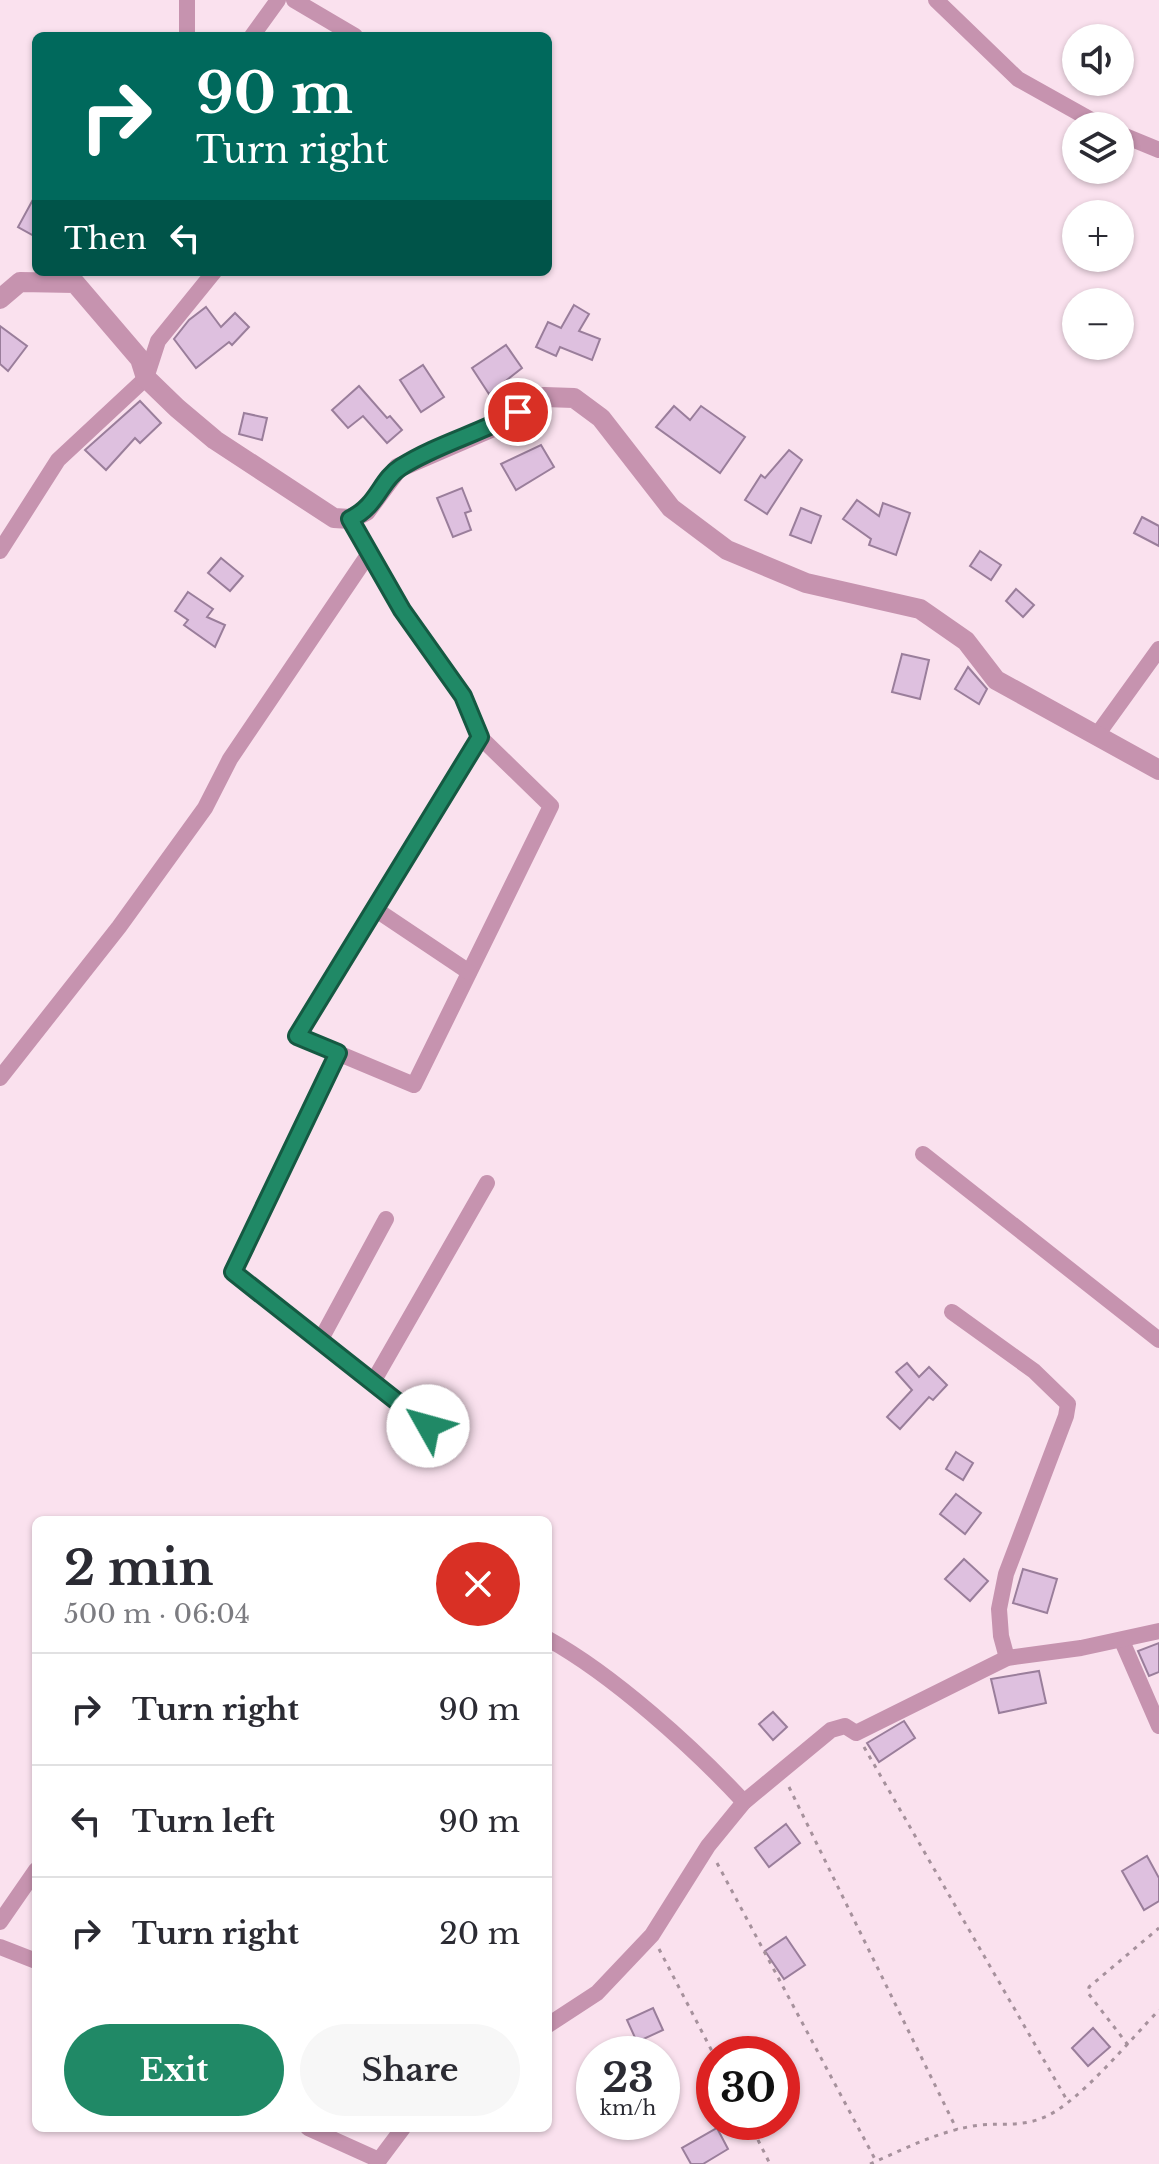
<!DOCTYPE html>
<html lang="en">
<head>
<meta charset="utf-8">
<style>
	:root { --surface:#fff; --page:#f7f7f7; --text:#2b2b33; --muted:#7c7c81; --line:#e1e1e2; --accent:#208966 }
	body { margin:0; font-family:"Libre Baskerville",serif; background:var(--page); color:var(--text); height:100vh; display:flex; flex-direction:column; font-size:30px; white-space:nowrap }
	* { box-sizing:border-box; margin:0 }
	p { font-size:26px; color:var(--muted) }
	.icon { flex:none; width:44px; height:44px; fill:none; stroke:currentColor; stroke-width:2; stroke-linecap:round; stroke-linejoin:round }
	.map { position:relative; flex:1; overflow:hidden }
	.drawer { position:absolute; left:32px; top:1516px; width:520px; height:616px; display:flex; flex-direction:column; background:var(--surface); border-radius:12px; box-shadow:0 2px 6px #0004 }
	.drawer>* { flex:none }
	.top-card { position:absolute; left:32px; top:32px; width:520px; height:244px; border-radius:12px; box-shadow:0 2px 6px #0004; background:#00695c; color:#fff; overflow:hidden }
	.controls { position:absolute; left:1062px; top:24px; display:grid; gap:16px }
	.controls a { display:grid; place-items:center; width:72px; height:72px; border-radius:50%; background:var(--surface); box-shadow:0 2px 6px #0004; font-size:40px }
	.speed { position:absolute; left:576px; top:2036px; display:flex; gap:16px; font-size:40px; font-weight:700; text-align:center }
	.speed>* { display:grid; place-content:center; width:104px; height:104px; border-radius:50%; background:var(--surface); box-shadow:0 2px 6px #0004; line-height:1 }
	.speed small { font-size:20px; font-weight:400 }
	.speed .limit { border:12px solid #d22; background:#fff; color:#111 }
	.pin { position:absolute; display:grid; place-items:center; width:68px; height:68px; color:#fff; margin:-34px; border:4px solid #fff; border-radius:50%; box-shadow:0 2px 8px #0007 }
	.me { position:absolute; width:88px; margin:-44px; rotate:308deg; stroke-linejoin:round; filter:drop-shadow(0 0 6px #0008) }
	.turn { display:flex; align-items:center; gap:28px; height:168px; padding:0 32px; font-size:36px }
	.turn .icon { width:104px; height:104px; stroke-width:2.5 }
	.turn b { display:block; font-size:56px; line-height:68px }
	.then { display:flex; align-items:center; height:76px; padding:0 32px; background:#0003; gap:16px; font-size:30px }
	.round { display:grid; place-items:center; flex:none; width:84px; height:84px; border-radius:42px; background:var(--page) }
	.summary { display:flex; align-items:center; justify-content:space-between; height:136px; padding:0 32px }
	h1 { font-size:48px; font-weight:800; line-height:60px }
	.action { display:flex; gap:16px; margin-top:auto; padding:16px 32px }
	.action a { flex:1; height:92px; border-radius:48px; background:var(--accent); color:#fff; font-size:32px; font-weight:800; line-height:92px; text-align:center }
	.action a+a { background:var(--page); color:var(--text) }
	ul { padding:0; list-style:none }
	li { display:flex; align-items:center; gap:24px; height:112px; padding:0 32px; border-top:2px solid var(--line) }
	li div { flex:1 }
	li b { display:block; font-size:30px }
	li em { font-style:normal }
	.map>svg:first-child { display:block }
	.building { fill:#dec0df; stroke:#9a7e9b; stroke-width:2 }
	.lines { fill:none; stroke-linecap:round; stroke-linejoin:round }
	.path { stroke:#a6919c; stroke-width:3; stroke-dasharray:4 6; stroke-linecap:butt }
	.minor { stroke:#c693af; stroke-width:16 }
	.tertiary { stroke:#c693af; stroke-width:20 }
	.route-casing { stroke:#155942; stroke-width:20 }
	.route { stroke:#208966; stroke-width:14 }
</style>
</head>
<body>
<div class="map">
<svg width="1159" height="2164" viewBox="0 0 1159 2164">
	<rect width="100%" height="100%" fill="#fae1ee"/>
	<g class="building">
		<path d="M 36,194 L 36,237 L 18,227 Z"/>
		<path d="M 574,305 L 589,314 L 579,331 L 600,339 L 592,360 L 560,347 L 556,356 L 536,347 L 548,322 L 561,328 Z"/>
		<path d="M 206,307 L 221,327 L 235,313 L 249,327 L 232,345 L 229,342 L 196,368 L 174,339 L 189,320 Z"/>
		<path d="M 0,326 L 27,346 L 8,371 L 0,364 Z"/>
		<path d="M 506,345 L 522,368 L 489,394 L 472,368 Z"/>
		<path d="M 423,365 L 444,397 L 421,412 L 400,380 Z"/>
		<path d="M 359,386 L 387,418 L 390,416 L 402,430 L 387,443 L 363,416 L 348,428 L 332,410 Z"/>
		<path d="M 140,401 L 161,423 L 140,443 L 135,438 L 106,470 L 85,450 Z"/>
		<path d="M 674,406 L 690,420 L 701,406 L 745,437 L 720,473 L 656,427 Z"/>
		<path d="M 244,413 L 267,418 L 262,440 L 239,434 Z"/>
		<path d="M 541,445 L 554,467 L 516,490 L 501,464 Z"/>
		<path d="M 789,450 L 802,460 L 767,514 L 745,500 L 761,475 L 765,478 Z"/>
		<path d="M 462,488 L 471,511 L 465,513 L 471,530 L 453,537 L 437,498 Z"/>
		<path d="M 857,500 L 879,516 L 883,503 L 910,513 L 896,555 L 869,545 L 871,539 L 843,519 Z"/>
		<path d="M 801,508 L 821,516 L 811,543 L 790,535 Z"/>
		<path d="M 1142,517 L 1159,526 L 1159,546 L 1134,533 Z"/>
		<path d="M 980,551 L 1001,565 L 991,580 L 970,566 Z"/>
		<path d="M 221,558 L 243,576 L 230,591 L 208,573 Z"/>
		<path d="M 1016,589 L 1034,605 L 1023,617 L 1006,601 Z"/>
		<path d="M 188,592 L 213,609 L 207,617 L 225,625 L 215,647 L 184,625 L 188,620 L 175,611 Z"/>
		<path d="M 902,654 L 929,660 L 920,699 L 892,692 Z"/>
		<path d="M 968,667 L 987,689 L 979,704 L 955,689 Z"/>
		<path d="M 907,1363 L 919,1377 L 929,1367 L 947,1385 L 933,1400 L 929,1397 L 900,1429 L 887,1417 L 912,1390 L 896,1372 Z"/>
		<path d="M 956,1452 L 973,1463 L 963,1480 L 946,1469 Z"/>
		<path d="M 956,1494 L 981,1513 L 965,1534 L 940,1514 Z"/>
		<path d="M 964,1559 L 988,1581 L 970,1601 L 945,1579 Z"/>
		<path d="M 1023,1569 L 1057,1579 L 1047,1613 L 1013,1603 Z"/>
		<path d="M 1159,1643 L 1159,1672 L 1149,1676 L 1138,1651 Z"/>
		<path d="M 1039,1671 L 1046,1703 L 999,1713 L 991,1679 Z"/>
		<path d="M 773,1712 L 787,1727 L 773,1740 L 759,1724 Z"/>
		<path d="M 904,1721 L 915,1738 L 879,1762 L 867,1743 Z"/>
		<path d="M 786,1824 L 800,1843 L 769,1867 L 755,1848 Z"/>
		<path d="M 1147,1856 L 1159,1878 L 1159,1901 L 1144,1910 L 1122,1871 Z"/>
		<path d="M 786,1937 L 805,1965 L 784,1979 L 765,1951 Z"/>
		<path d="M 653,2008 L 663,2030 L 637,2042 L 627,2020 Z"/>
		<path d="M 1093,2028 L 1110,2047 L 1088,2066 L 1072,2048 Z"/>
		<path d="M 717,2128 L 728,2149 L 703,2164 L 691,2164 L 682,2148 Z"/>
	</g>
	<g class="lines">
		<g class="path">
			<path d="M 864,1747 L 1068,2102"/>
			<path d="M 789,1787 L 957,2130"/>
			<path d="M 717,1863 L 876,2161"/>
			<path d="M 659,1949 L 714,2055"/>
			<path d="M 1128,2045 L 1088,1993 L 1089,1987 L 1159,1928"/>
			<path d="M 749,2122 L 770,2164"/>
			<path d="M 870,2164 C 906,2148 941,2130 980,2125 C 1004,2123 1024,2127 1047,2116 C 1081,2100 1131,2039 1159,2010"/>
		</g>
		<g class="minor">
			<path d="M 187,0 L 187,36"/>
			<path d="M 294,0 L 355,36"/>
			<path d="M 936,0 L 1018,79 L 1102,126"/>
			<path d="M 252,36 L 278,0"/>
			<path d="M 1120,134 L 1159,150"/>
			<path d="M 350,519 L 402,610 L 463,696 L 480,737 L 551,806 L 414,1085 L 297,1036 L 480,737"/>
			<path d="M 0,551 L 58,460 L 146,378 L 158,341 L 214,272"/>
			<path d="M 1097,735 L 1159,649"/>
			<path d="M 375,909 L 469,972"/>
			<path d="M 338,1053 L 233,1272 L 428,1426"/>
			<path d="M 0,1078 L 119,927 L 205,808 L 230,759 L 370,552"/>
			<path d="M 923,1154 L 1159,1340"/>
			<path d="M 952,1312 L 1034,1371 L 1068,1404 L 1066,1416 L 1006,1574 L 999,1609 L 1001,1636 L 1007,1658"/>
			<path d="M 320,1341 L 386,1219"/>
			<path d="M 373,1382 L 487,1183"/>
			<path d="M 548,1639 C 613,1675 693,1747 744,1802"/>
			<path d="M 1122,1641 L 1159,1726"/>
			<path d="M 0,1922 L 36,1870"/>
			<path d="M 0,1947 L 36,1961"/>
			<path d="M 548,2025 L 597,1993 L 652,1935 L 708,1846 L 744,1802 L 831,1730 L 845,1726 L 856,1733 L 1007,1658 L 1081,1648 L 1159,1631"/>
			<path d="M 308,2128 L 379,2160"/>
			<path d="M 376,2164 L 403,2128"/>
		</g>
		<path class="tertiary" d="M 0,299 L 20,282 L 75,283 L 140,359 L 146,378 L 177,408 L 215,440 L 334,518 L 350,519 L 366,511 L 398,468 L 493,427 L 544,397 L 574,398 L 601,418 L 671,508 L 727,550 L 806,583 L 920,609 L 966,641 L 996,680 L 1159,770"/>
	</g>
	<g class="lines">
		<g class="route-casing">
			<path id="route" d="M 428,1426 L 233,1272 L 338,1053 L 297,1036 L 480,737 L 463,696 L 402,610 L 350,519 C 378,506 380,480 401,467 C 437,444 481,433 518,412"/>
		</g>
		<use href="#route" class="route"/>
	</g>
</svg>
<div class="controls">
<a><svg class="icon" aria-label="sound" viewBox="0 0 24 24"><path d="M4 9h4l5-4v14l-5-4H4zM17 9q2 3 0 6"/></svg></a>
<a><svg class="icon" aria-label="layers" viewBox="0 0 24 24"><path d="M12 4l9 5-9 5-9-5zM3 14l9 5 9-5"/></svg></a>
<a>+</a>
<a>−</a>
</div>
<div class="speed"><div>23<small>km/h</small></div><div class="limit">30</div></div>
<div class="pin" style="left:518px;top:412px;background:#d93025"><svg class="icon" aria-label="arrive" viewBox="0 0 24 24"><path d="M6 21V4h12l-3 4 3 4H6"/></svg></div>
<svg class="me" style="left:428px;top:1426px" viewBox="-20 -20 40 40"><circle r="19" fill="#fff"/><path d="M0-13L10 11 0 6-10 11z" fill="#208966"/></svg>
<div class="top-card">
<div class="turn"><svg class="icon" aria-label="right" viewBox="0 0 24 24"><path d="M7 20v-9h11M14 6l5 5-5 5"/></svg><div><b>90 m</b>Turn right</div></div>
<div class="then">Then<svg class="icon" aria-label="left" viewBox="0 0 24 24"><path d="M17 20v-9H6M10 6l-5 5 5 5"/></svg></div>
</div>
<section class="drawer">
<div class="summary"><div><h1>2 min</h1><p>500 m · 06:04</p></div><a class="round" style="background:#d93025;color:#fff"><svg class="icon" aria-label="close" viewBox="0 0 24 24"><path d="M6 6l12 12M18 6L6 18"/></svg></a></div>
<ul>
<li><svg class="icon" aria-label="right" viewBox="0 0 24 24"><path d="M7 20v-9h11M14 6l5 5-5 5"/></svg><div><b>Turn right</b></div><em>90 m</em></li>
<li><svg class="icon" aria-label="left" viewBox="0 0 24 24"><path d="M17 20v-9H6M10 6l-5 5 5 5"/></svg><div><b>Turn left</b></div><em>90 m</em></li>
<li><svg class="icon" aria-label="right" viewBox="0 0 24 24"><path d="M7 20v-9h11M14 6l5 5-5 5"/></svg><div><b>Turn right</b></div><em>20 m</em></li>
</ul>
<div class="action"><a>Exit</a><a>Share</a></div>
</section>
</div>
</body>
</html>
